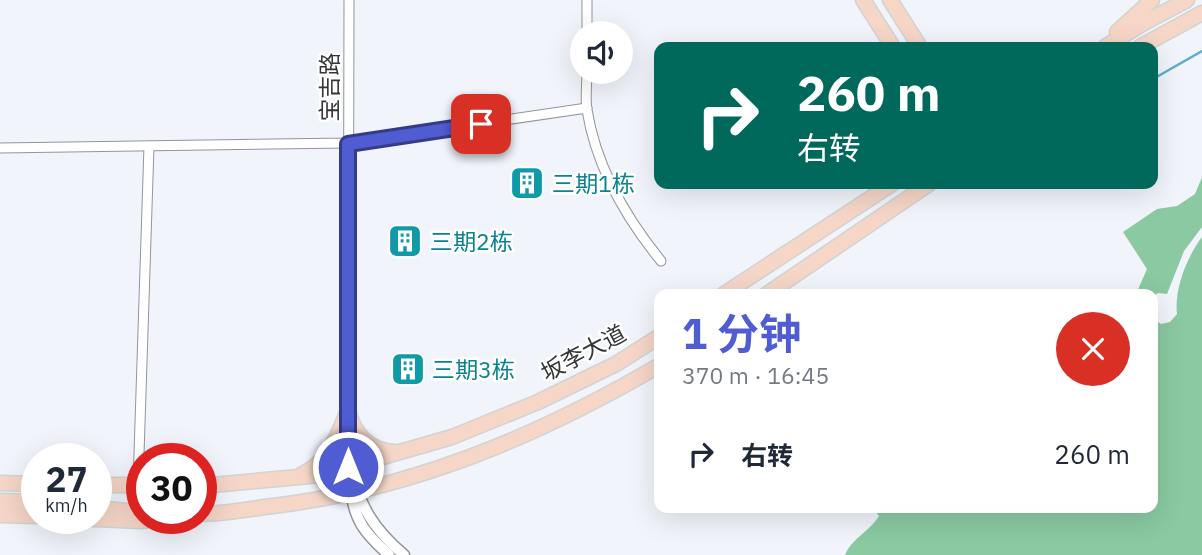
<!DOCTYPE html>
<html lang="zh">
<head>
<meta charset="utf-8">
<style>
	:root { --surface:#fff; --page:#f6f6f7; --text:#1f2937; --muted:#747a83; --accent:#505cd2 }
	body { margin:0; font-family:"IBM Plex Sans","Noto Sans SC",sans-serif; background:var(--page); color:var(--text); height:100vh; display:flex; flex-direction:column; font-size:26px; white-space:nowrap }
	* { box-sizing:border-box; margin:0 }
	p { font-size:23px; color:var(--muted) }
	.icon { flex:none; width:38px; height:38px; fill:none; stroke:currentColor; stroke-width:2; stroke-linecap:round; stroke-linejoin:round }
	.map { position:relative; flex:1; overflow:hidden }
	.panel { position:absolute; left:654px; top:289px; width:504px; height:224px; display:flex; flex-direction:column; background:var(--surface); border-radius:14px; box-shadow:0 7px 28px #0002 }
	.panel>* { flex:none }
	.top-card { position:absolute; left:654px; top:42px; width:504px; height:147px; border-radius:14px; box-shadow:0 7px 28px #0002; background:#00695c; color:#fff; overflow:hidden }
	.buttons { position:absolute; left:570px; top:21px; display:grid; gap:14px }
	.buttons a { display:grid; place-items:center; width:63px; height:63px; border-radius:50%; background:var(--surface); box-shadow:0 7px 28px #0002; font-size:35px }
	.speed { position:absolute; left:21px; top:443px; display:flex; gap:14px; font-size:35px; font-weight:700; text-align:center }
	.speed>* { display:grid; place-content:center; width:91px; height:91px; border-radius:50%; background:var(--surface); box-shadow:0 7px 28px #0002; line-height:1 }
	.speed small { font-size:18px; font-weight:400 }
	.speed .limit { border:10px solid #d22; background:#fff; color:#111 }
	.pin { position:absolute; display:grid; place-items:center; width:60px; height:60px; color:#fff; margin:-30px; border-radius:14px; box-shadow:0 4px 10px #0006 }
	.me { position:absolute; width:77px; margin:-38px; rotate:0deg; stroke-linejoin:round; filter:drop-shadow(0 0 5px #0008) }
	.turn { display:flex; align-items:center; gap:24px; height:147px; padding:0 28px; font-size:32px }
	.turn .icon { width:91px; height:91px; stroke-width:2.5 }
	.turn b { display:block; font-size:49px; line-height:60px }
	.round { display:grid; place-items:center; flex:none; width:74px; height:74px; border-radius:37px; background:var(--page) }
	.headline { display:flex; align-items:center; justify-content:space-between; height:119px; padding:0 28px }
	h1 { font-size:42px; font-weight:700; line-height:52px; color:var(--accent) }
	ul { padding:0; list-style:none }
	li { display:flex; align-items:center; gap:21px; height:91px; padding:0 28px }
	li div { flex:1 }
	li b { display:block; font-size:26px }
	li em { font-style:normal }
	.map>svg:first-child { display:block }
	.forest { fill:#8ac9a2 }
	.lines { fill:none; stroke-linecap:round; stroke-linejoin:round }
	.stream { stroke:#62adc9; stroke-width:2.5 }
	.minor-casing { stroke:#92959b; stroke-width:11 }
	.tertiary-casing { stroke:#92959b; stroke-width:13 }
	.primary-casing { stroke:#d2d3d3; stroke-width:17 }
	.minor { stroke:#fff; stroke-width:9 }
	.tertiary { stroke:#fff; stroke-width:10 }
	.primary { stroke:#f5d6c7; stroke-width:14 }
	.route-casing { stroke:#343c88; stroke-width:18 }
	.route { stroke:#505cd2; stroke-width:12 }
	.labels { text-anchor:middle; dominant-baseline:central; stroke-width:5; stroke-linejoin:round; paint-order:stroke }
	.street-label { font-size:23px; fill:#343638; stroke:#fff }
	.culture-label { font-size:23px; fill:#0d838f; stroke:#fff; text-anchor:start }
</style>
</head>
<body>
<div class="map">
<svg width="1202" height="555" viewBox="0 0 1202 555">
	<rect width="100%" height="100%" fill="#f1f4fb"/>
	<g class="forest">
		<path d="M 1202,177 L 1202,227 L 1184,251 L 1167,294 L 1158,293 L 1153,296 L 1153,294 L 1136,294 L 1147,269 L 1123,232 L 1157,209 L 1177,206 L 1195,194 Z"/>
		<path d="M 1202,237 L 1202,555 L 845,555 C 852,538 869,532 879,516 L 873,508 L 1153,508 L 1153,319 L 1161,324 L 1170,322 L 1177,314 C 1174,289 1187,257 1202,237 Z"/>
	</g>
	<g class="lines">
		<path class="stream" d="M 1153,79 L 1202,51"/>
		<g class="minor-casing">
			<g id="minor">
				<path d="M 587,0 L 587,33"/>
				<path d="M 587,72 C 587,84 585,98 587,110 C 596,166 626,218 661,261"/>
				<path d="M 0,148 L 348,143 L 587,108"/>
				<path d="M 348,467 L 349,0"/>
				<path d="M 138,485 L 149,146"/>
			</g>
		</g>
		<g class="tertiary-casing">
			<g id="tertiary">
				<path d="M 348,467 C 362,507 371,527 404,555"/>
				<path d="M 351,491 C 355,522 366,534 389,555"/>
			</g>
		</g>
		<g class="primary-casing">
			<g id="primary">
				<path d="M 863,0 L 893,47"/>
				<path d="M 890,0 L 920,47"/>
				<path d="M 1117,32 L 1152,0"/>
				<path d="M 1105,47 L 1142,24 L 1187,0"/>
				<path d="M 1140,47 L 1202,13"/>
				<path d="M 724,294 L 892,184"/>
				<path d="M 767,294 L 929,184"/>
				<path d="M 348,410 C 354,434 369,451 395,452"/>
				<path d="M 301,475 C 329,462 337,437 348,410"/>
				<path d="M 0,483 L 37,484"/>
				<path d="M 96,485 L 142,485"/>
				<path d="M 201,486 L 320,475 L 452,437 L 538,402 L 616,364 L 660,336"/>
				<path d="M 0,501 L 37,502"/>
				<path d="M 96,508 L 137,512"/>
				<path d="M 201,514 C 222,514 244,510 265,507 C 408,491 537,437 660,365"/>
				<path d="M 0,515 L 37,516"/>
				<path d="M 74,518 L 141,521 L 162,518"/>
			</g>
		</g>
		<use href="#minor" class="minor"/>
		<use href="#tertiary" class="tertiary"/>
		<use href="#primary" class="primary"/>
	</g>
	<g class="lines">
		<g class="route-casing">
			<path id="route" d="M 348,467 L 348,144 L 481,124"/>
		</g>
		<use href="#route" class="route"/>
	</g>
	<defs>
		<g id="building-square" transform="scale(1.75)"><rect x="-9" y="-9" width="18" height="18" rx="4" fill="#0f9aa8" stroke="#fff"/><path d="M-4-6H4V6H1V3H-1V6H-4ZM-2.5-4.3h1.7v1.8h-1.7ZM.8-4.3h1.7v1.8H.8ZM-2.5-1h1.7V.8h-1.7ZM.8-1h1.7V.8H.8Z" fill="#fff"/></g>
	</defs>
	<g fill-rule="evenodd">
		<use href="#building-square" x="527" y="183"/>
		<use href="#building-square" x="405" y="241"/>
		<use href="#building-square" x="408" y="369"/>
	</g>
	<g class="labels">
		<g class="street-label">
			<text transform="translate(329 87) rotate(-90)">宝吉路</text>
			<text transform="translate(583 352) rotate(-28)">坂李大道</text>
		</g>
		<g class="culture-label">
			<text x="552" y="183">三期1栋</text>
			<text x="430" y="241">三期2栋</text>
			<text x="432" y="369">三期3栋</text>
		</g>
	</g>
</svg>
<div class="buttons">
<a><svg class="icon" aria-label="sound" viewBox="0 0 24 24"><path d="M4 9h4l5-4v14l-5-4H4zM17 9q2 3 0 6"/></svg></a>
</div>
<div class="speed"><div>27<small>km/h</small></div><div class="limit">30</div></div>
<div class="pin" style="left:481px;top:124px;background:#d93025"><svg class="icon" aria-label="arrive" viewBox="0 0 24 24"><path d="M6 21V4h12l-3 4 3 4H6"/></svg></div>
<svg class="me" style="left:348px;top:467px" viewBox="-20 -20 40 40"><circle r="17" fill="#505cd2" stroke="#fff" stroke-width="3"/><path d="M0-11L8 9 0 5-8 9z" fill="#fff"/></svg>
<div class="top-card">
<div class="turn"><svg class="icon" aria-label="right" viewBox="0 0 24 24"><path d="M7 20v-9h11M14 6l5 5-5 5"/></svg><div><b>260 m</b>右转</div></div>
</div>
<section class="panel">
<div class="headline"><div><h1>1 分钟</h1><p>370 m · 16:45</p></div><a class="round" style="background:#d93025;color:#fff"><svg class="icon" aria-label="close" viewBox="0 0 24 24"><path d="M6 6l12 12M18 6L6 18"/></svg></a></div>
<ul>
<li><svg class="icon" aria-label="right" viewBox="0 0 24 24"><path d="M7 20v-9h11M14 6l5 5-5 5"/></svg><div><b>右转</b></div><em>260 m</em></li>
</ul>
</section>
</div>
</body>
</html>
